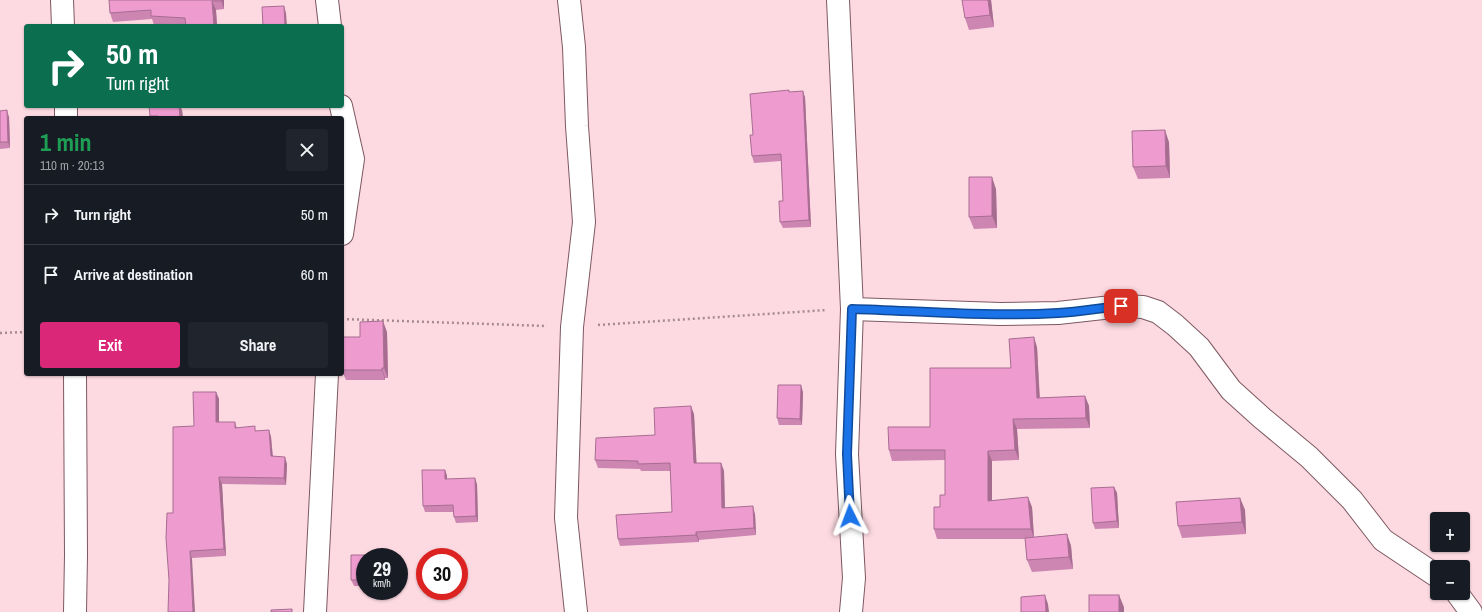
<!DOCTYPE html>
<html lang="en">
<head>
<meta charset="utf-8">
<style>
	:root { --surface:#171b24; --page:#20242c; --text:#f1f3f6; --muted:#9ea1a6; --line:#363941; --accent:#db2777 }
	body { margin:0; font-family:"Archivo Narrow",sans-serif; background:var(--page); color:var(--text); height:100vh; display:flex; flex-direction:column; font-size:15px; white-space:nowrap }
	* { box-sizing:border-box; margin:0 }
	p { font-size:13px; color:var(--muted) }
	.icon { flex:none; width:22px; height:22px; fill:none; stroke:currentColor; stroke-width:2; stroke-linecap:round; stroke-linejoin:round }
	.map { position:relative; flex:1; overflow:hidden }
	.details { position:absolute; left:24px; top:116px; width:320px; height:260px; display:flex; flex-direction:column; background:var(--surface); border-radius:4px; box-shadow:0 1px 3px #0004 }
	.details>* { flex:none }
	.top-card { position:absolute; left:24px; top:24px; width:320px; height:84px; border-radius:4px; box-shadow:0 1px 3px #0004; background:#0b6e4f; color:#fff; overflow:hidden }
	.fabs { position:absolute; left:1430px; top:512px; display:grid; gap:8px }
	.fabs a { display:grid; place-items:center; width:40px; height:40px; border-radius:4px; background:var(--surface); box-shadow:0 1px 3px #0004; font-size:20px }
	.speed { position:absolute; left:356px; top:548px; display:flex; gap:8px; font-size:20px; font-weight:700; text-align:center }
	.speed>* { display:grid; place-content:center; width:52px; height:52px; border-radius:50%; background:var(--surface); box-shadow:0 1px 3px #0004; line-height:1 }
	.speed small { font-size:10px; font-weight:400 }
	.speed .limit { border:6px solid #d22; background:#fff; color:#111 }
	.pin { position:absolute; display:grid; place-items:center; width:34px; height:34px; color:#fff; margin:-17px; border-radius:8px; box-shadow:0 2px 6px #0006 }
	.me { position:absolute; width:44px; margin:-22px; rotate:357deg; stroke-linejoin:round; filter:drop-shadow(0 0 3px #0008) }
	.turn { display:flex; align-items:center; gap:14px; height:84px; padding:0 16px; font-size:18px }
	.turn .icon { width:52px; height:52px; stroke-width:2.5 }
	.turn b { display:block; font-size:28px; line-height:34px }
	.round { display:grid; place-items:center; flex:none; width:42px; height:42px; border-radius:4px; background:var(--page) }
	.head { display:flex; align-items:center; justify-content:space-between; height:68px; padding:0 16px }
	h1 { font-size:24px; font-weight:800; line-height:30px; color:#1e9e55 }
	.action { display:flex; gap:8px; margin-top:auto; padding:8px 16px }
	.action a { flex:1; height:46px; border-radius:4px; background:var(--accent); color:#fff; font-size:16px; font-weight:800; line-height:46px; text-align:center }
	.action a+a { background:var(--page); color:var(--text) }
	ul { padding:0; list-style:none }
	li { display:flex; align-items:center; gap:12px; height:60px; padding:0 16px; border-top:1px solid var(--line) }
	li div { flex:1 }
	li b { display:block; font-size:15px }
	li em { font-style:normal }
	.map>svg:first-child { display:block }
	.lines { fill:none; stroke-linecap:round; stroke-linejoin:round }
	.minor-casing { stroke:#7d5862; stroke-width:24 }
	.path { stroke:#a58b91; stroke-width:2.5; stroke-dasharray:2 3; stroke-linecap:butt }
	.minor { stroke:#fff; stroke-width:22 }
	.wall { fill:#cd86b2 }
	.shaded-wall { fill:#a76d91 }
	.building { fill:#ee9ccf; stroke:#a76d91 }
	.route-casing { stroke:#114b97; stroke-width:10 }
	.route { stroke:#1a73e8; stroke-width:7 }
</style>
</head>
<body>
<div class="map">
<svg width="1482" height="612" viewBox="0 0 1482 612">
	<rect width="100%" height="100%" fill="#fddae2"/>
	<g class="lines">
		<g class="minor-casing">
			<g id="minor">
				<path d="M 62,0 L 63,26"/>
				<path d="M 327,0 L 330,26"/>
				<path d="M 569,0 L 574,47 L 577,126 L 584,222 L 572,327 L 566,518 L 576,612"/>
				<path d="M 838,0 L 852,309 L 847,454 L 854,578 L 851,612"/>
				<path d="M 66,106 L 66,118"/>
				<path d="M 341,106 L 353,159 L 342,234"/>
				<path d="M 852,309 L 1000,314 L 1058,313 L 1121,306 L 1143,307 L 1158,312 L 1175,325 L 1199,347 L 1231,390 L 1262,418 L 1309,457 L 1352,500 L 1383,540 L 1437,576"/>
				<path d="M 75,374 L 76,555 L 75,612"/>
				<path d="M 1457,593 L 1471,612"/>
				<path d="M 315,612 L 327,374"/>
			</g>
		</g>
		<g class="path">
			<path d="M 342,319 L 547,326"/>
			<path d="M 598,325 L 827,310"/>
			<path d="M 0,333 L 26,332"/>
		</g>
		<use href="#minor" class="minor"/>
	</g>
	<g class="wall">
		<path d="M 109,0 L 224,0 L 224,9 L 216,10 L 217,26 L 178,26 L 154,25 L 152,19 L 113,22 L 110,13 Z"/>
		<path d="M 962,0 L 991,0 L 994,27 L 969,30 L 965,18 Z"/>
		<path d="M 790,92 L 805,97 L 811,227 L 783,228 L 780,222 L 783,201 L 781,161 L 754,163 L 752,156 L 753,135 Z"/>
		<path d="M 182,110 L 183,118 L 151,118 L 150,116 Z"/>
		<path d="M 0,111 L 9,117 L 10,148 L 0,149 Z"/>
		<path d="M 1169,142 L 1170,178 L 1138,179 L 1133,167 Z"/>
		<path d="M 996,189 L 997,228 L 974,229 L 969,217 Z"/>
		<path d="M 387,332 L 388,378 L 385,378 L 385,380 L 346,380 L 342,371 L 342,337 L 360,337 Z"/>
		<path d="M 1037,347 L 1040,398 L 1085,396 L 1089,406 L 1090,428 L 1017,429 L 1019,460 L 992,461 L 992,500 L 1032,507 L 1034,537 L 1067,534 L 1071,546 L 1073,569 L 1032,572 L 1027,560 L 1025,539 L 937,539 L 934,529 L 940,507 L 945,495 L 945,460 L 892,461 L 889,450 L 930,427 L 1011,368 Z"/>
		<path d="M 216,392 L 219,399 L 219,422 L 235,422 L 237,428 L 257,431 L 269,430 L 271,437 L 273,456 L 287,464 L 286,485 L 222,484 L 226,556 L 192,558 L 173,513 L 194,426 Z"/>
		<path d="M 803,392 L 802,425 L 779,425 L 777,418 Z"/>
		<path d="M 694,414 L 696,463 L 721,463 L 724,471 L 725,508 L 755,514 L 756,535 L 699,540 L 699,542 L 620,546 L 618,539 L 672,512 L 671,471 L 641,471 L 640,469 L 598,468 L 595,460 L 655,435 Z"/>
		<path d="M 445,470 L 447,476 L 447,479 L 477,484 L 478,522 L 456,523 L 454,517 L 453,512 L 425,512 L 423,506 Z"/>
		<path d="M 1114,487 L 1117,493 L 1119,528 L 1095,529 L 1093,523 Z"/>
		<path d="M 1240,498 L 1245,510 L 1246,534 L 1182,538 L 1178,526 Z"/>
		<path d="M 365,557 L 365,586 L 354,586 L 351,580 Z"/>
	</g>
	<g class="shaded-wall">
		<path d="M 221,0 L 224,0 L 224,9 Z"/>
		<path d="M 988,0 L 991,0 L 994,27 L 990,15 Z"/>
		<path d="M 212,1 L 216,10 L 217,26 L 214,26 Z"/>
		<path d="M 284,6 L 286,13 L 287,26 L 285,26 Z"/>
		<path d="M 803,91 L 805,97 L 811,227 L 809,220 Z"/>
		<path d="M 179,106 L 180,106 L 182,110 L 183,118 L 180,118 Z"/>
		<path d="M 7,110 L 9,117 L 10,148 L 8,142 Z"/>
		<path d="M 1165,130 L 1169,142 L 1170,178 L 1166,166 Z"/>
		<path d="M 992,177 L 996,189 L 997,228 L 992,216 Z"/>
		<path d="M 383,321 L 387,332 L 388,378 L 384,368 Z"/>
		<path d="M 1034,337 L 1037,347 L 1040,408 L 1037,398 Z"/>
		<path d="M 382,368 L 385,378 L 385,380 L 382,370 Z"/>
		<path d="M 801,385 L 803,392 L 802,425 L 800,419 Z"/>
		<path d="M 216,392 L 219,399 L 219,429 L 216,422 Z"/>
		<path d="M 1085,396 L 1089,406 L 1090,428 L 1086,418 Z"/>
		<path d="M 691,406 L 694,414 L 697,471 L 694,463 Z"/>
		<path d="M 1013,419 L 1017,429 L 1019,460 L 1015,450 Z"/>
		<path d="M 269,430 L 271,437 L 273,463 L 271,456 Z"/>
		<path d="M 988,451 L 992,461 L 992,511 L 988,501 Z"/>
		<path d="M 285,457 L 287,464 L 286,485 L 284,478 Z"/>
		<path d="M 721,463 L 724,471 L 725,516 L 722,508 Z"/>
		<path d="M 445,470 L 447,476 L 447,485 L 445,479 Z"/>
		<path d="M 219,477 L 222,484 L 226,556 L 224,549 Z"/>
		<path d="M 475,478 L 477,484 L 478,522 L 476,516 Z"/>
		<path d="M 1114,487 L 1117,493 L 1119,528 L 1117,521 Z"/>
		<path d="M 1028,497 L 1032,507 L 1034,539 L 1031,529 Z"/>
		<path d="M 1240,498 L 1245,510 L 1246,534 L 1242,522 Z"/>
		<path d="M 753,506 L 755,514 L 756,535 L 754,528 Z"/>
		<path d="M 696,532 L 699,540 L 699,542 L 696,535 Z"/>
		<path d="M 1067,534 L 1071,546 L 1073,569 L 1069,557 Z"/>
		<path d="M 190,551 L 192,558 L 195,612 L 193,612 Z"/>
		<path d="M 1045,595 L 1048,604 L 1049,612 L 1046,612 Z"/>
		<path d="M 1119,595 L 1124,607 L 1124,612 L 1119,612 Z"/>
	</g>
	<g class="building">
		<path d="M 109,0 L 221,0 L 221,1 L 212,1 L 214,26 L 186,26 L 185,18 L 151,16 L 151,10 L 110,13 Z"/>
		<path d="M 962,0 L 988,0 L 990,15 L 965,18 Z"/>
		<path d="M 284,6 L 285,26 L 263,26 L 262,7 Z"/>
		<path d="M 789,90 L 789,92 L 803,91 L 809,220 L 780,222 L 779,201 L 783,201 L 781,154 L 752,156 L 750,135 L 753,135 L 750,94 Z"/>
		<path d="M 149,106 L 179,106 L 180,118 L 159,118 L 158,116 L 150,116 Z"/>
		<path d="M 7,110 L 8,142 L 0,142 L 0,111 Z"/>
		<path d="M 1165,130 L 1166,166 L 1133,167 L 1132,131 Z"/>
		<path d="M 969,177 L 992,177 L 992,216 L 969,217 Z"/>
		<path d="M 383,321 L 384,368 L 382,368 L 382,370 L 342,370 L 342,337 L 360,337 L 360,322 Z"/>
		<path d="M 1034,337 L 1037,398 L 1085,396 L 1086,418 L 1013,419 L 1015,450 L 988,451 L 988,501 L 1028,497 L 1031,529 L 934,529 L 934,507 L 940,507 L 940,495 L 945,495 L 945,450 L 889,450 L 888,427 L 930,427 L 930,368 L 1011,368 L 1009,339 Z"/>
		<path d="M 778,385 L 801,385 L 800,419 L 777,418 Z"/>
		<path d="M 193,392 L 216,392 L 216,422 L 235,422 L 235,428 L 255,426 L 255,431 L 269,430 L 271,456 L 285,457 L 284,478 L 219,477 L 224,549 L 190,551 L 193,612 L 168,612 L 169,580 L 166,538 L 167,513 L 173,513 L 173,427 L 194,426 Z"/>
		<path d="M 691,406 L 694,463 L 721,463 L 722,508 L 753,506 L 754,528 L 696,532 L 696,535 L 618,539 L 616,515 L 672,512 L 670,463 L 638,464 L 638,461 L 595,460 L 596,438 L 655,435 L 654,408 Z"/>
		<path d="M 422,470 L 445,470 L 445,479 L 475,478 L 476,516 L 454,517 L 453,505 L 423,506 Z"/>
		<path d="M 1114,487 L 1117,521 L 1093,523 L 1091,488 Z"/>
		<path d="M 1240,498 L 1242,522 L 1178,526 L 1176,502 Z"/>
		<path d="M 1067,534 L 1069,557 L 1027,560 L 1025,538 Z"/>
		<path d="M 351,555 L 377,555 L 377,557 L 365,557 L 365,580 L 351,580 Z"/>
		<path d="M 1045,595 L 1046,612 L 1021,612 L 1021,597 Z"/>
		<rect x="1089" y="595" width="30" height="17"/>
		<path d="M 292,609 L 292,612 L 271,612 L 271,610 Z"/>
	</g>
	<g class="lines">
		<g class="route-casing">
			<path id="route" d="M 850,516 L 847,454 L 852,309 C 920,311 990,317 1058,313 C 1079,312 1100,308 1121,306"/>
		</g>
		<use href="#route" class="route"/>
	</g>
</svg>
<div class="fabs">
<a>+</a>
<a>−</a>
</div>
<div class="speed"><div>29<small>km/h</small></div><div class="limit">30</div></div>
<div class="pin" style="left:1121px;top:306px;background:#d93025"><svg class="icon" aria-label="arrive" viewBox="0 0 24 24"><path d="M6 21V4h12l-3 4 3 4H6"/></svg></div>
<svg class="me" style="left:850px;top:516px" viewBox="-20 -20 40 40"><path d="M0-17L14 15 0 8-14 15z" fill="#1a73e8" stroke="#fff" stroke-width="4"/></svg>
<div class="top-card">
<div class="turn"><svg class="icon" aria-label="right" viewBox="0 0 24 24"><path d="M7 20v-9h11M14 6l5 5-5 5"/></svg><div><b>50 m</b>Turn right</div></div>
</div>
<section class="details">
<div class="head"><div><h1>1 min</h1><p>110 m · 20:13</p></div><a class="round"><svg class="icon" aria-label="close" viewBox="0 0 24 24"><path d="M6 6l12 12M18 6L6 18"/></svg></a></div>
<ul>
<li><svg class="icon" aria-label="right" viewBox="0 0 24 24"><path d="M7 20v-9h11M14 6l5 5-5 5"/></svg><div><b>Turn right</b></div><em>50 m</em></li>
<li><svg class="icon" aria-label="arrive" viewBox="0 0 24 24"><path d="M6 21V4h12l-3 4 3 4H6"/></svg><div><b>Arrive at destination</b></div><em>60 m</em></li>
</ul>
<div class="action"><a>Exit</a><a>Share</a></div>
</section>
</div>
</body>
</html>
